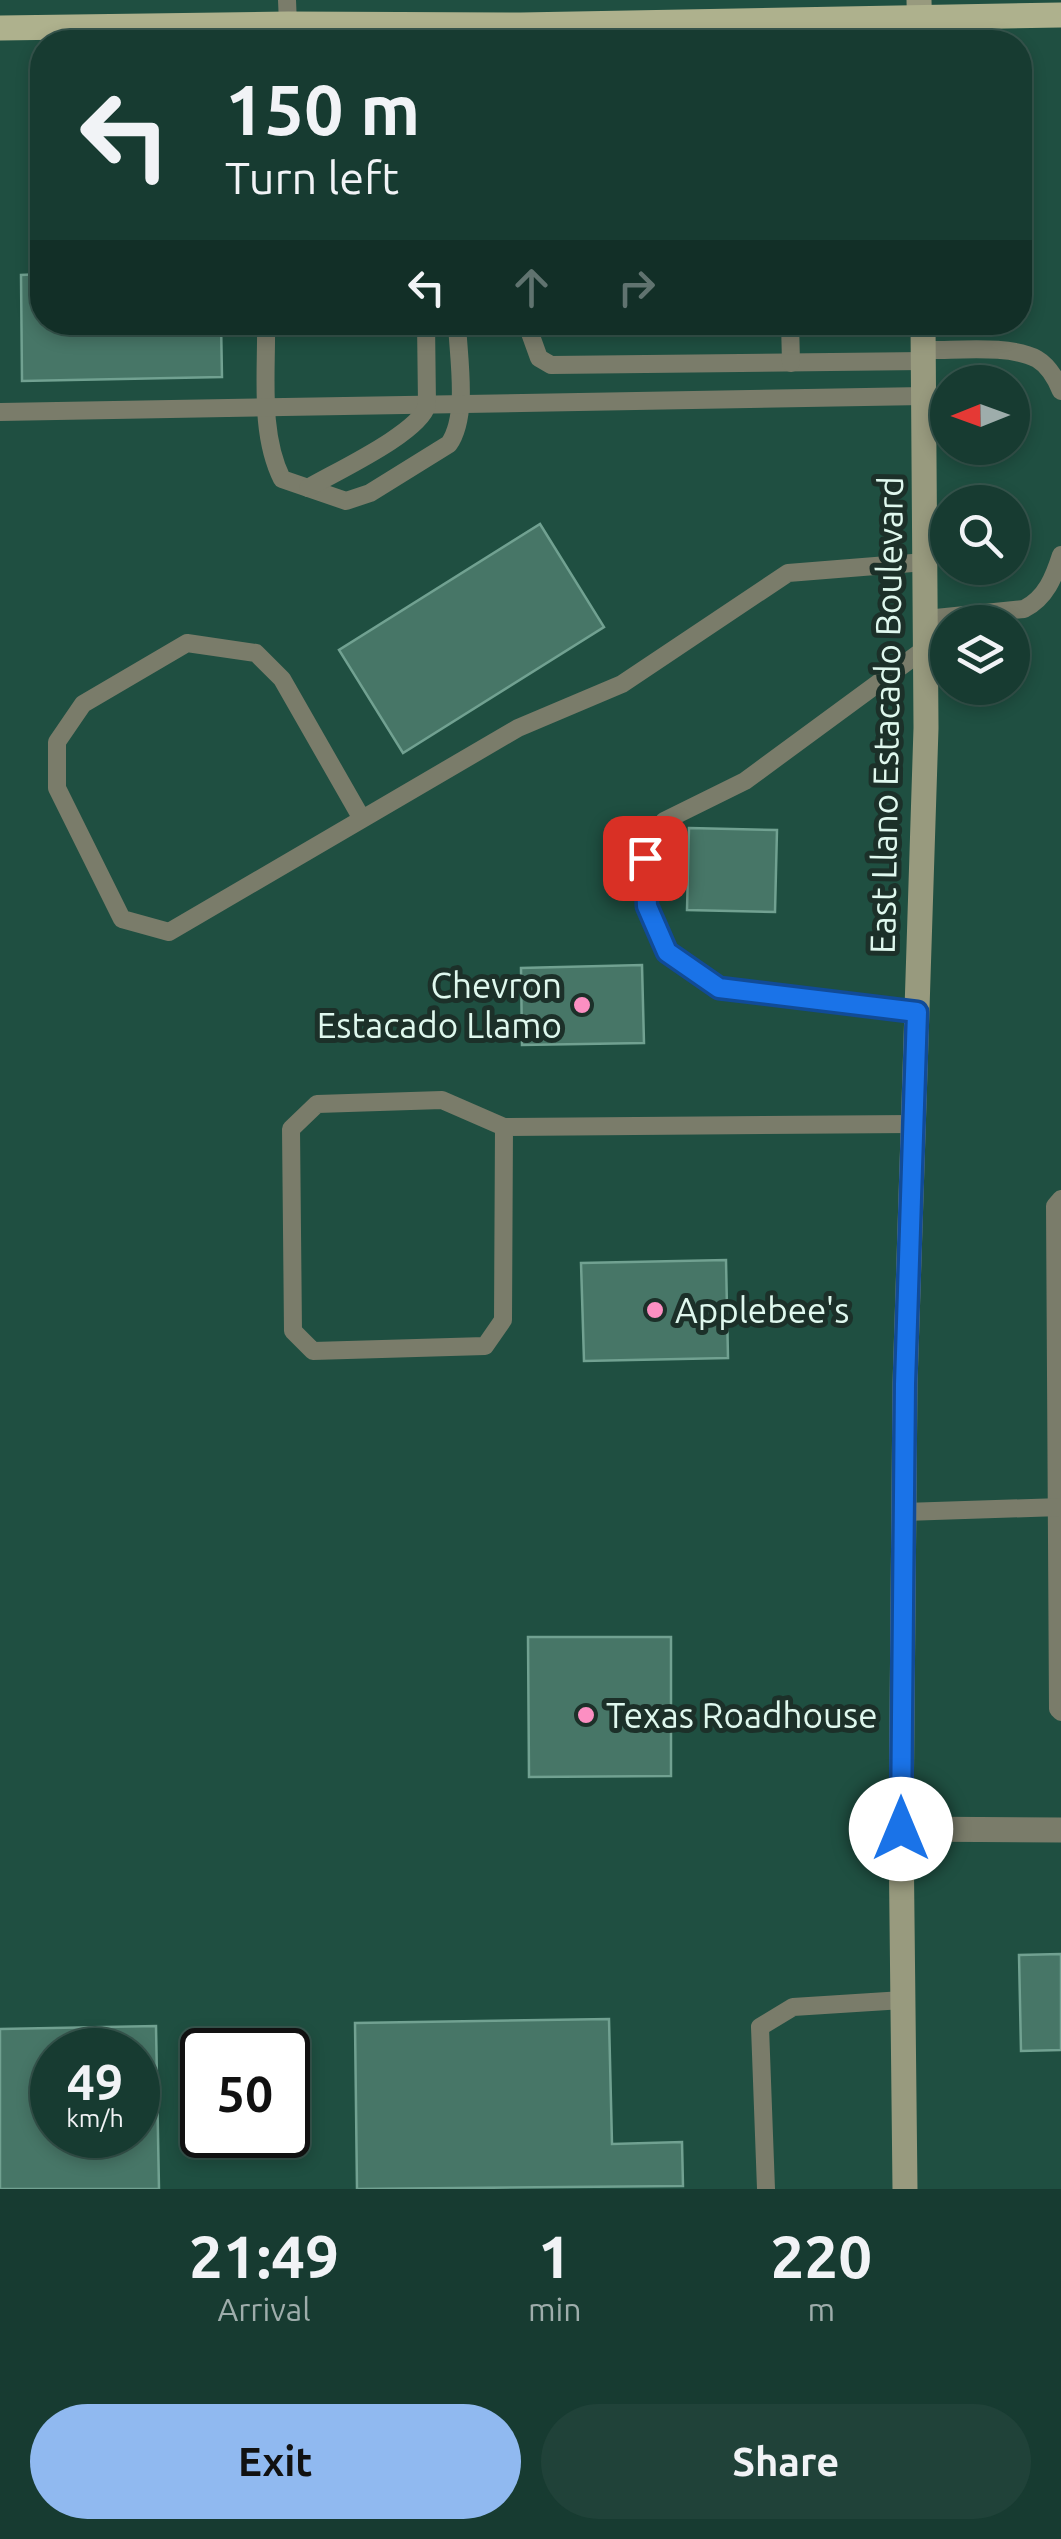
<!DOCTYPE html>
<html lang="en">
<head>
<meta charset="utf-8">
<style>
	:root { --surface:#173b31; --page:#204239; --text:#f1f3f6; --muted:#9eadab; --line:#36554d; --accent:#90b9f0 }
	body { margin:0; font-family:Ubuntu,sans-serif; background:var(--page); color:var(--text); height:100vh; display:flex; flex-direction:column; font-size:38px; white-space:nowrap }
	* { box-sizing:border-box; margin:0 }
	p { font-size:32px; color:var(--muted) }
	.icon { flex:none; width:55px; height:55px; fill:none; stroke:currentColor; stroke-width:2; stroke-linecap:round; stroke-linejoin:round }
	.map { position:relative; height:2189px; overflow:hidden }
	.side { display:flex; flex-direction:column; background:var(--surface); flex:1 }
	.side>* { flex:none }
	.guide { position:absolute; left:30px; top:30px; width:1002px; height:305px; border-radius:40px; box-shadow:0 5px 15px #0003,0 0 0 2px var(--line); background:#173b31; color:var(--text); overflow:hidden }
	.needle { width:65px; rotate:269deg }
	.tools { position:absolute; left:930px; top:365px; display:grid; gap:20px }
	.tools a { display:grid; place-items:center; width:100px; height:100px; border-radius:50%; background:var(--surface); box-shadow:0 5px 15px #0003,0 0 0 2px var(--line); font-size:50px }
	.speed { position:absolute; left:30px; top:2028px; display:flex; gap:20px; font-size:50px; font-weight:700; text-align:center }
	.speed>* { display:grid; place-content:center; width:130px; height:130px; border-radius:50%; background:var(--surface); box-shadow:0 5px 15px #0003,0 0 0 2px var(--line); line-height:1 }
	.speed small { font-size:25px; font-weight:400 }
	.speed .limit { border:5px solid #111; border-radius:15px; background:#fff; color:#111 }
	.pin { position:absolute; display:grid; place-items:center; width:85px; height:85px; color:#fff; margin:-42px; border-radius:20px; box-shadow:0 5px 15px #0006 }
	.me { position:absolute; width:110px; margin:-55px; rotate:0deg; stroke-linejoin:round; filter:drop-shadow(0 0 8px #0008) }
	.turn { display:flex; align-items:center; gap:35px; height:210px; padding:0 30px; font-size:45px }
	.turn .icon { width:130px; height:130px; stroke-width:2.5 }
	.turn b { display:block; font-size:70px; line-height:85px }
	.lanes { display:flex; align-items:center; height:95px; padding:0 30px; background:#0003; justify-content:center; gap:50px; direction:ltr }
	.lanes .off { opacity:.35 }
	.eta { display:flex; justify-content:space-evenly; align-items:center; height:170px; text-align:center }
	.eta b { font-size:60px; font-weight:700; line-height:70px }
	.cta { display:flex; gap:20px; margin-top:auto; padding:20px 30px }
	.cta a { flex:1; height:115px; border-radius:60px; background:var(--accent); color:#111; font-size:40px; font-weight:700; line-height:115px; text-align:center }
	.cta a+a { background:var(--page); color:var(--text) }
	.map>svg:first-child { display:block }
	.building { fill:#477667; stroke:#71a191; stroke-width:2.5; fill-rule:evenodd }
	.lines { fill:none; stroke-linecap:round; stroke-linejoin:round }
	.lane { stroke:#7a7c6a; stroke-width:18 }
	.street { stroke:#7a7c6a; stroke-width:25 }
	.secondary { stroke:#989a7e; stroke-width:25 }
	.primary { stroke:#aeb18d; stroke-width:25 }
	.route-casing { stroke:#114b97; stroke-width:25 }
	.route { stroke:#1a73e8; stroke-width:18 }
	.poi-dot { fill:#fc8fc2; stroke:#1c3029; stroke-width:4 }
	.labels { text-anchor:middle; dominant-baseline:central; stroke-width:10; stroke-linejoin:round; paint-order:stroke }
	.street-label { font-size:35px; fill:#dff8ee; stroke:#1c3029 }
	.poi-label { font-size:35px; fill:#dff8ee; stroke:#1c3029; text-anchor:start }
</style>
</head>
<body>
<div class="map">
<svg width="1061" height="2189" viewBox="0 0 1061 2189">
	<rect width="100%" height="100%" fill="#1f4f41"/>
	<g class="building">
		<path d="M 42,274 L 42,322 L 221,322 L 222,377 L 22,381 L 21,275 Z"/>
		<path d="M 540,524 L 604,627 L 403,753 L 339,650 Z"/>
		<path d="M 689,828 L 777,830 L 775,912 L 687,910 Z"/>
		<path d="M 642,965 L 644,1043 L 522,1045 L 521,968 Z"/>
		<path d="M 726,1260 L 728,1358 L 584,1361 L 581,1263 Z"/>
		<path d="M 528,1637 L 671,1637 L 671,1776 L 529,1777 Z"/>
		<path d="M 1061,1954 L 1061,2050 L 1021,2051 L 1019,1955 Z"/>
		<path d="M 609,2019 L 612,2144 L 682,2142 L 683,2186 L 357,2189 L 355,2023 Z"/>
		<path d="M 156,2026 L 159,2189 L 0,2189 L 0,2029 ZM 52,2050 L 138,2050 L 138,2135 L 52,2135 Z"/>
	</g>
	<g class="lines">
		<g class="lane">
			<path d="M 287,0 L 288,24"/>
			<path d="M 266,322 C 267,373 259,433 282,479 L 346,501 L 370,493 L 449,444 C 469,415 458,357 457,322"/>
			<path d="M 526,322 L 539,358 L 551,365 L 924,361"/>
			<path d="M 790,322 L 791,363"/>
			<path d="M 923,350 C 954,351 1010,344 1037,359 C 1049,366 1056,379 1061,391"/>
			<path d="M 0,412 L 924,396"/>
			<path d="M 308,488 C 335,472 420,433 427,405 L 426,322"/>
			<path d="M 926,619 L 1024,609 C 1046,598 1054,577 1061,555"/>
			<path d="M 362,819 L 282,679 L 256,653 L 187,643 L 83,704 L 57,742 L 57,788 L 122,919 L 169,932 L 518,728 L 622,684 L 788,573 L 925,562"/>
			<path d="M 917,1012 L 719,988 L 667,952 L 647,907 L 645,858 L 664,821 L 745,781 L 926,648"/>
			<path d="M 504,1127 L 503,1320 L 485,1346 L 313,1351 L 293,1331 L 291,1129 L 317,1104 L 442,1100 L 504,1127 L 913,1124"/>
			<path d="M 1061,1199 L 1055,1206 L 1058,1709 L 1061,1712"/>
			<path d="M 904,1512 L 1061,1507"/>
			<path d="M 766,2189 L 760,2027 L 793,2007 L 903,2000"/>
		</g>
		<path class="street" d="M 901,1829 L 1061,1830"/>
		<g class="secondary">
			<path d="M 919,0 L 920,42"/>
			<path d="M 905,2189 L 901,1829 L 905,1384 L 926,728 L 923,322"/>
		</g>
		<path class="primary" d="M 0,28 L 288,24 L 521,25 L 1061,15"/>
	</g>
	<g class="lines">
		<g class="route-casing">
			<path id="route" d="M 645,858 L 647,906 L 667,952 L 719,988 L 917,1012 L 905,1384 L 901,1829"/>
		</g>
		<use href="#route" class="route"/>
	</g>
	<g class="poi-dot">
		<circle cx="582" cy="1005" r="10"/>
		<circle cx="655" cy="1310" r="10"/>
		<circle cx="586" cy="1715" r="10"/>
	</g>
	<g class="labels">
		<g class="street-label">
			<text transform="translate(886 715) rotate(-89)">East Llano Estacado Boulevard</text>
		</g>
		<g class="poi-label">
			<text x="562" y="985" text-anchor="end">Chevron<tspan x="562" dy="40">Estacado Llamo</tspan></text>
			<text x="675" y="1310">Applebee's</text>
			<text x="606" y="1715">Texas Roadhouse</text>
		</g>
	</g>
</svg>
<div class="tools">
<a><svg class="needle" viewBox="-14 -14 28 28"><path d="M0-13l5 13h-10z" fill="#e53935"/><path d="M0 13l5-13h-10z" fill="#9eadab"/></svg></a>
<a><svg class="icon" aria-label="search" viewBox="0 0 24 24"><circle cx="10" cy="10" r="6"/><path d="M15 15l6 6"/></svg></a>
<a><svg class="icon" aria-label="layers" viewBox="0 0 24 24"><path d="M12 4l9 5-9 5-9-5zM3 14l9 5 9-5"/></svg></a>
</div>
<div class="speed"><div>49<small>km/h</small></div><div class="limit">50</div></div>
<div class="pin" style="left:645px;top:858px;background:#d93025"><svg class="icon" aria-label="arrive" viewBox="0 0 24 24"><path d="M6 21V4h12l-3 4 3 4H6"/></svg></div>
<svg class="me" style="left:901px;top:1829px" viewBox="-20 -20 40 40"><circle r="19" fill="#fff"/><path d="M0-13L10 11 0 6-10 11z" fill="#1a73e8"/></svg>
<div class="guide">
<div class="turn"><svg class="icon" aria-label="left" viewBox="0 0 24 24"><path d="M17 20v-9H6M10 6l-5 5 5 5"/></svg><div><b>150 m</b>Turn left</div></div>
<div class="lanes"><svg class="icon" aria-label="left" viewBox="0 0 24 24"><path d="M17 20v-9H6M10 6l-5 5 5 5"/></svg><svg class="icon off" aria-label="ahead" viewBox="0 0 24 24"><path d="M12 20V5M6 11l6-6 6 6"/></svg><svg class="icon off" aria-label="right" viewBox="0 0 24 24"><path d="M7 20v-9h11M14 6l5 5-5 5"/></svg></div>
</div>
</div>
<section class="side">
<div class="eta">
<div><b>21:49</b><p>Arrival</p></div>
<div><b>1</b><p>min</p></div>
<div><b>220</b><p>m</p></div>
</div>
<div class="cta"><a>Exit</a><a>Share</a></div>
</section>
</body>
</html>
